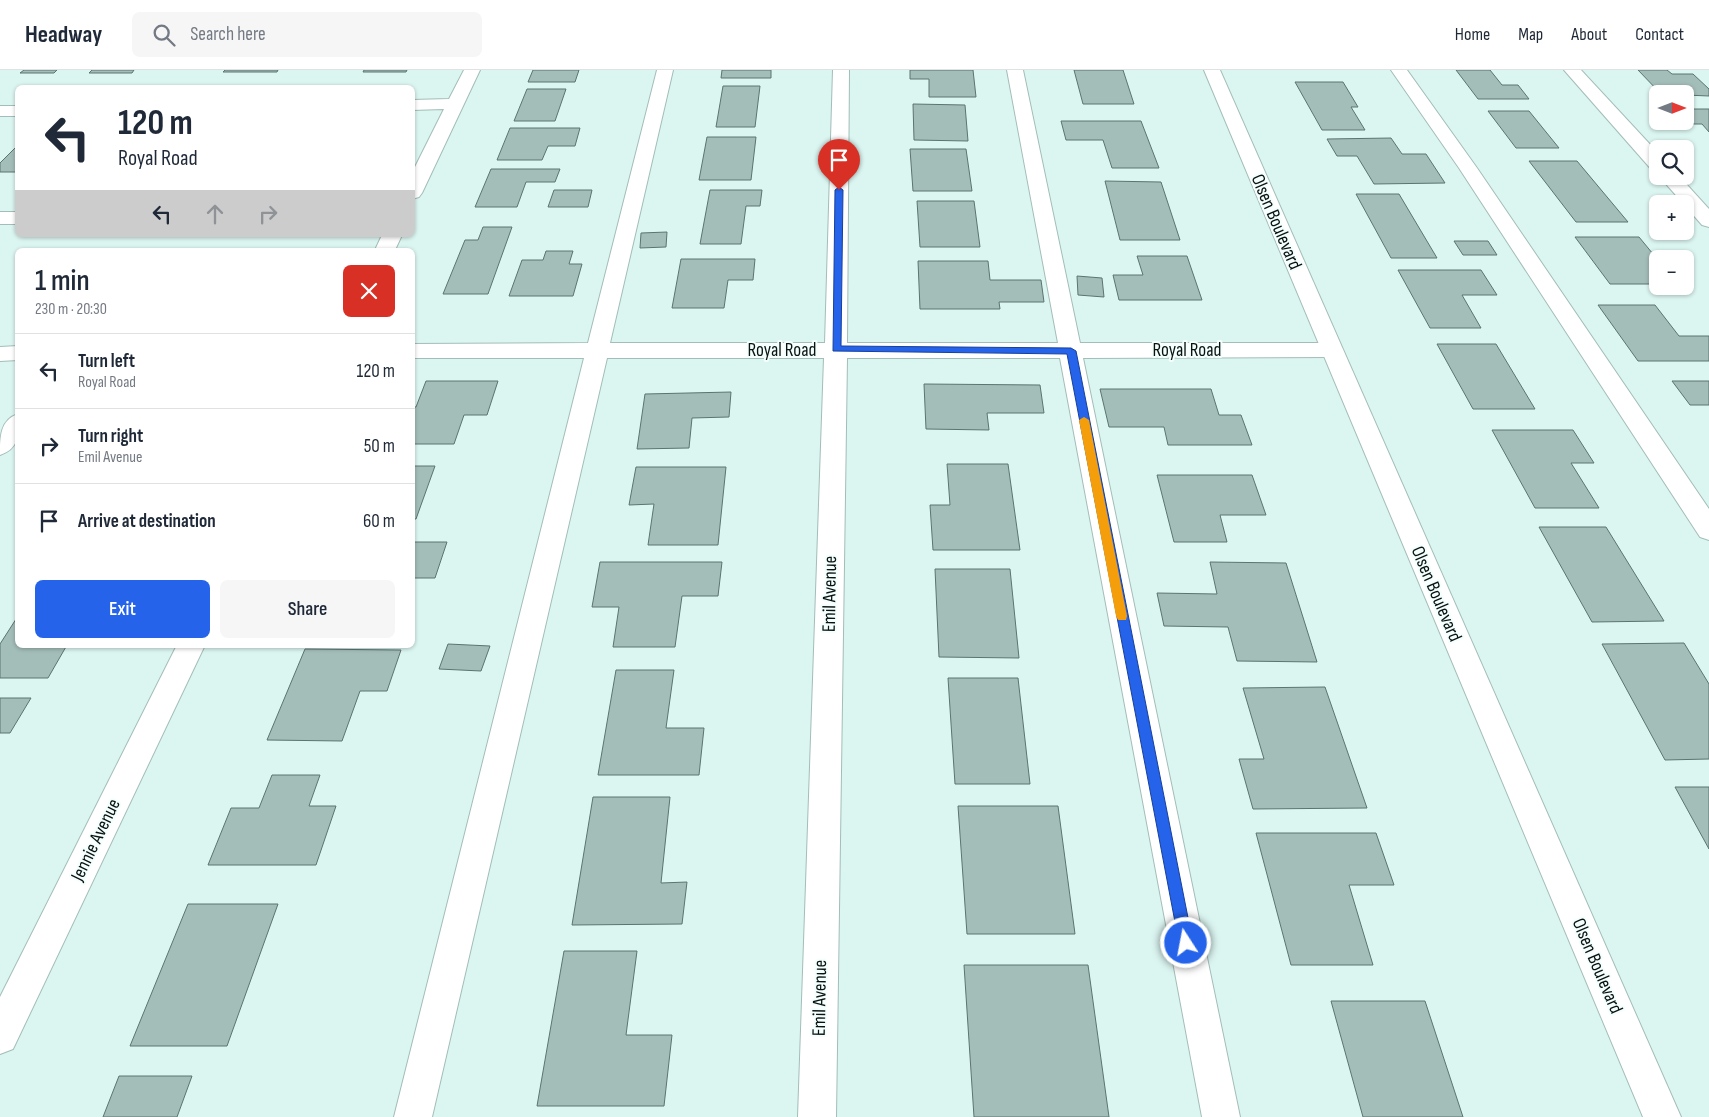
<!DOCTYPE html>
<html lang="en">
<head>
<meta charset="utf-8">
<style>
	:root { --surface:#fff; --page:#f6f6f7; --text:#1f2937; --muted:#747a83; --line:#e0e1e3; --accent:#2563eb }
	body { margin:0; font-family:"Sofia Sans Condensed",sans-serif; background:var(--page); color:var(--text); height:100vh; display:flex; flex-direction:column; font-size:19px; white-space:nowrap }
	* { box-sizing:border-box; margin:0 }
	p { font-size:16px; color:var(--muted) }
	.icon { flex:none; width:28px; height:28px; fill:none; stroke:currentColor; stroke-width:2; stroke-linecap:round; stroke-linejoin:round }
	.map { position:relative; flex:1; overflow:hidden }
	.sheet { position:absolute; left:15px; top:178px; width:400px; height:400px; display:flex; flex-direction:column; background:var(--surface); border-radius:8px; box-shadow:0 1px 4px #0004 }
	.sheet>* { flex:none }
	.top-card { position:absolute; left:15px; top:15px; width:400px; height:152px; border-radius:8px; box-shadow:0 1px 4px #0004; background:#fff; color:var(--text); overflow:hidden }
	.needle { width:32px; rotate:90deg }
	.tools { position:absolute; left:1649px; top:15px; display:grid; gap:10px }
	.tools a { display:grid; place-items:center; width:45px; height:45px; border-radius:8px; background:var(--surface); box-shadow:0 1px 4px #0004; font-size:25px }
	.pin { position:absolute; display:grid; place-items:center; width:42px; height:42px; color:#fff; margin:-51px -21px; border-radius:50% 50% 50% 0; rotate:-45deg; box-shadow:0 0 5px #0007 }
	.pin .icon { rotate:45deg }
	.me { position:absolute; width:55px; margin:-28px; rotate:349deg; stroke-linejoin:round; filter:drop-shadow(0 0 4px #0008) }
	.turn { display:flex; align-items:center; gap:18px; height:105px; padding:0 20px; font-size:22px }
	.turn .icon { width:65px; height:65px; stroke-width:2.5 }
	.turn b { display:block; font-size:35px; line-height:42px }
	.lanes { display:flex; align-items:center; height:48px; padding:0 20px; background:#0003; justify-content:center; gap:25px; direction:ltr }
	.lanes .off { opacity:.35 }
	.round { display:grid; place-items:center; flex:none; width:52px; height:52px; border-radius:8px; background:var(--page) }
	.head { display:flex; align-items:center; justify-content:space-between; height:85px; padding:0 20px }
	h1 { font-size:30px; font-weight:600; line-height:38px }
	.cta { display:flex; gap:10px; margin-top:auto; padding:10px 20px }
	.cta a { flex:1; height:58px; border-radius:8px; background:var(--accent); color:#fff; font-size:20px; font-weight:600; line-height:58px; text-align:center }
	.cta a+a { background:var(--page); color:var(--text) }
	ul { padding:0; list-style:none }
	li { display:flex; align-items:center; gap:15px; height:75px; padding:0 20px; border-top:1px solid var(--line) }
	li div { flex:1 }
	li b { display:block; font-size:19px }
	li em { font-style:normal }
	header { display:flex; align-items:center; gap:30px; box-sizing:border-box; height:70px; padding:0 25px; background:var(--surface); border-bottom:1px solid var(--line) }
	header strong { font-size:24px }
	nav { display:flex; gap:28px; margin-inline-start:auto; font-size:18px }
	.search { width:350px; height:45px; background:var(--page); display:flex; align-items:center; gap:12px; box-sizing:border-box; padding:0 18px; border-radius:8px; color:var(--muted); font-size:19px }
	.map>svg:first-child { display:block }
	.building { fill:#a3bdb8; stroke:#5c7470 }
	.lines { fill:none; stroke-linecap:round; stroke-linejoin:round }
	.minor-casing { stroke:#a3bdb8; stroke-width:2 }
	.major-casing { stroke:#a3bdb8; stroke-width:2 }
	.minor { fill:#fff; fill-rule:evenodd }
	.major { fill:#fff; fill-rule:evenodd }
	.route { fill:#2563eb; stroke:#184099 }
	.slow { fill:#f59e0b }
	.labels { text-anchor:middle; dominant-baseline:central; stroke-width:4; stroke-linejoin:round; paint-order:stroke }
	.street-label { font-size:19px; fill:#091311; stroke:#f4fffd }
</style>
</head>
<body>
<header>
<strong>Headway</strong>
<div class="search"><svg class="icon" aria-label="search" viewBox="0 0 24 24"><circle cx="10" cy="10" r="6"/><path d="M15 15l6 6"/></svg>Search here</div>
<nav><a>Home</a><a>Map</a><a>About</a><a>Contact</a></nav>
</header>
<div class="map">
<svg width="1709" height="1047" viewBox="0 0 1709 1047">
	<rect width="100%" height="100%" fill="#dbf5f1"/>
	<g class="building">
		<path d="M 24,0 L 57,0 L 54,3 L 20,3 Z"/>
		<path d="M 92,0 L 134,0 L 132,3 L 89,3 Z"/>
		<path d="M 225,0 L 278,0 L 277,2 L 223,2 Z"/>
		<path d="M 364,0 L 407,0 L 406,2 L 363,2 Z"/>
		<path d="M 533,0 L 579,0 L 575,12 L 528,12 Z"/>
		<path d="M 722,0 L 771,0 L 771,8 L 721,8 Z"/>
		<path d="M 910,0 L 973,0 L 976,27 L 929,27 L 929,9 L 910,9 Z"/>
		<path d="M 1074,0 L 1123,0 L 1134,34 L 1083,34 Z"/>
		<path d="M 1456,0 L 1490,0 L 1502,15 L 1518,15 L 1529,29 L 1478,29 Z"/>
		<path d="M 1638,0 L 1667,0 L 1672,4 L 1693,4 L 1709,19 L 1709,26 L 1661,24 Z"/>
		<path d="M 1295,12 L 1343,12 L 1358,37 L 1351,37 L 1365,60 L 1322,60 Z"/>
		<path d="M 723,16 L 760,16 L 755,57 L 716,57 Z"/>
		<path d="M 527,19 L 566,19 L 555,51 L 514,51 Z"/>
		<path d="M 913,34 L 965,35 L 968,71 L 914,70 Z"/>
		<path d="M 1685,39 L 1709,39 L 1709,62 L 1702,54 L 1689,54 L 1685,50 Z"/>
		<path d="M 1488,41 L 1529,41 L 1559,78 L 1516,78 Z"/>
		<path d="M 1061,51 L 1141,51 L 1159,98 L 1112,98 L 1103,70 L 1066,70 Z"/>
		<path d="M 510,58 L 580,58 L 575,76 L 548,76 L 542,90 L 497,90 Z"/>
		<path d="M 707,67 L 756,67 L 751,110 L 699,110 Z"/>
		<path d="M 1391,68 L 1402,84 L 1426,84 L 1445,113 L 1374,114 L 1357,86 L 1337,86 L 1327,69 Z"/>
		<path d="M 18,75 L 18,102 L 0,102 L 0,93 Z"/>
		<path d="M 910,79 L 966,79 L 972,121 L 913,121 Z"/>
		<path d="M 1529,91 L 1577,91 L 1628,152 L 1576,152 Z"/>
		<path d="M 491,99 L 560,99 L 555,112 L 526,112 L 517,137 L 475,137 Z"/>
		<path d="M 1105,111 L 1161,112 L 1180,170 L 1120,170 Z"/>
		<path d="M 554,120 L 592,120 L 588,137 L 548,137 Z"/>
		<path d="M 710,120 L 762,120 L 760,136 L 746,136 L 741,174 L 700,174 Z"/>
		<path d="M 1356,124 L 1399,124 L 1437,188 L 1391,188 Z"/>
		<path d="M 917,131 L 974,131 L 980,177 L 920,177 Z"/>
		<path d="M 483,157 L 512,157 L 488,224 L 443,224 L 465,170 L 478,170 Z"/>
		<path d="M 667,162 L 666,177 L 640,178 L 641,163 Z"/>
		<path d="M 1575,167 L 1639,167 L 1658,190 L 1658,214 L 1610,214 Z"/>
		<path d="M 1454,171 L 1488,171 L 1497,185 L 1463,185 Z"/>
		<path d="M 546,181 L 573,181 L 569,194 L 582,194 L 573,226 L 509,226 L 522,190 L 543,190 Z"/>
		<path d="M 1137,186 L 1187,186 L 1202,230 L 1119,230 L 1113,205 L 1143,205 Z"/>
		<path d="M 681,189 L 755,189 L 753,210 L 728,210 L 724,238 L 672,238 Z"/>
		<path d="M 918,191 L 988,191 L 990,210 L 1041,210 L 1044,232 L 999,232 L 1000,239 L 920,239 Z"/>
		<path d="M 1398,200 L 1481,200 L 1497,225 L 1462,225 L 1481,258 L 1430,258 Z"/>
		<path d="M 1077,206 L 1102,208 L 1104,227 L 1078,225 Z"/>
		<path d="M 1598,235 L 1655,235 L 1679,266 L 1709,266 L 1709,291 L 1638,291 Z"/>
		<path d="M 1437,274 L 1496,274 L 1535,339 L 1473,339 Z"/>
		<path d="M 426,311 L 498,311 L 487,345 L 464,345 L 454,374 L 412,374 L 412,337 L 416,337 Z"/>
		<path d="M 1672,311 L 1709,311 L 1709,335 L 1690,335 Z"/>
		<path d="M 924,314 L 1040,315 L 1044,343 L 987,343 L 989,360 L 926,359 Z"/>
		<path d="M 1100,319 L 1211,319 L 1219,345 L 1241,345 L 1252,375 L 1168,375 L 1164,357 L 1109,357 Z"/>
		<path d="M 731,322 L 729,347 L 692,348 L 689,378 L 637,379 L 645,324 Z"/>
		<path d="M 1492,360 L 1573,360 L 1594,393 L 1571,393 L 1599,438 L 1535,438 Z"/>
		<path d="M 947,394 L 1008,394 L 1020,480 L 933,480 L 930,435 L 950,435 Z"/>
		<path d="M 412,396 L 435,396 L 416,449 L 412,449 Z"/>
		<path d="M 636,397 L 726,397 L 718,475 L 648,475 L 654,434 L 629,435 Z"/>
		<path d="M 1157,405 L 1252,405 L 1266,445 L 1220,445 L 1227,472 L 1174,472 Z"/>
		<path d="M 1539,457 L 1606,457 L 1664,551 L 1592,552 Z"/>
		<path d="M 412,472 L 447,472 L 435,508 L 412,508 Z"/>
		<path d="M 600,492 L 722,492 L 718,526 L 682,526 L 675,577 L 613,577 L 619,537 L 592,537 Z"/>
		<path d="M 1210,492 L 1286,493 L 1317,592 L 1237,591 L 1228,557 L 1164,556 L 1157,523 L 1217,524 Z"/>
		<path d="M 935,499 L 1010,499 L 1019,588 L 939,587 Z"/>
		<path d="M 18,546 L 18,575 L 67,575 L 48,608 L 0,608 L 0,574 Z"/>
		<path d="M 1684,573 L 1709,614 L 1709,689 L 1665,690 L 1602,574 Z"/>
		<path d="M 448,574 L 490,576 L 481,601 L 439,599 Z"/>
		<path d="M 305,579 L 401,580 L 387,621 L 360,621 L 342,671 L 267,670 Z"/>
		<path d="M 616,600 L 674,600 L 666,658 L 704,658 L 699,705 L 598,705 Z"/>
		<path d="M 948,608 L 1018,608 L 1030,714 L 955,714 Z"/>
		<path d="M 1325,617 L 1367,738 L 1253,739 L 1239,689 L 1264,689 L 1243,618 Z"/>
		<path d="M 0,628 L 31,628 L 10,663 L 0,663 Z"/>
		<path d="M 272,705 L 320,705 L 309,736 L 336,736 L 316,795 L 208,795 L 231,738 L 259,738 Z"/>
		<path d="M 1675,717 L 1709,717 L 1709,779 Z"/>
		<path d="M 593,727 L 670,727 L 661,813 L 687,812 L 682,854 L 572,855 Z"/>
		<path d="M 958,736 L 1058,736 L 1075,864 L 967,864 Z"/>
		<path d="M 1256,763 L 1376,763 L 1394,815 L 1349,815 L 1373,895 L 1291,895 Z"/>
		<path d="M 188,834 L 278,834 L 227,976 L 130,976 Z"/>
		<path d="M 564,881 L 637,881 L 626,965 L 672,965 L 664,1036 L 537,1036 Z"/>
		<path d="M 964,895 L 1088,895 L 1109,1047 L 974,1047 Z"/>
		<path d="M 1331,931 L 1425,931 L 1463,1047 L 1363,1047 Z"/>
		<path d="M 119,1006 L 192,1006 L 177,1047 L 103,1047 Z"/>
	</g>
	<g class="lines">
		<g class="minor-casing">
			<g id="minor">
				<path d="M 464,0 L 480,0 L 422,123 L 419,127 L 412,129 L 412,103 L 444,39 L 412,40 L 412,30 L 449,29 Z"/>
				<path d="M 657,0 L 673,0 L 610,273 L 825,273 L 833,0 L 849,0 L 847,273 L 1058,273 L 1007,0 L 1023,0 L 1080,273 L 1331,273 L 1339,275 L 1342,280 L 1339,285 L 1331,287 L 1083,288 L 1240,1047 L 1202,1047 L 1060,288 L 847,288 L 836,1047 L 798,1047 L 824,288 L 607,288 L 432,1047 L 394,1047 L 584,288 L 412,288 L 412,274 L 588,273 Z"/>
				<path d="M 1391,0 L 1407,0 L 1477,98 L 1709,439 L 1709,470 L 1700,467 L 1459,98 Z"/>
				<path d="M 1564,0 L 1581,0 L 1658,83 L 1658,100 L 1651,99 Z"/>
				<rect x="0" y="36" width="18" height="10"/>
				<path d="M 1659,106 L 1679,106 L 1709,139 L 1709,157 L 1702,155 Z"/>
				<rect x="0" y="142" width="18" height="12"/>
				<path d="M 382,165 L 402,165 L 395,180 L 375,180 Z"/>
				<path d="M 18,276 L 18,290 L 0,291 L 0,277 Z"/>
				<path d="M 18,344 C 18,362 21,378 0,385 C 0,367 0,350 18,344 Z"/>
				<path d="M 177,575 L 205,575 L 13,979 L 0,984 L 0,927 Z"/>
			</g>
		</g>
		<g class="major-casing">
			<path id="major" d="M 1204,0 L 1220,0 L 1681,1047 L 1643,1047 Z"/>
		</g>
		<use href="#minor" class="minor"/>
		<use href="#major" class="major"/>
	</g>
	<path class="route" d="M 839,117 L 843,120 L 841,276 L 1071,278 L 1076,281 L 1193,873 L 1191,878 L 1186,880 L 1181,878 L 1179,873 L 1067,284 L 833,281 L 835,120 Z"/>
	<path class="slow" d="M 1084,347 L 1089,350 L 1127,546 L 1126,550 L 1118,550 L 1116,546 L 1079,350 Z"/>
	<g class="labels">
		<g class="street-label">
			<text transform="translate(1276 152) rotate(67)">Olsen Boulevard</text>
			<text x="782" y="280">Royal Road</text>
			<text x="1187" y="280">Royal Road</text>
			<text transform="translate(830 524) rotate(-89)">Emil Avenue</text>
			<text transform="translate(1436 524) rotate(67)">Olsen Boulevard</text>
			<text transform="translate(96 770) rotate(-64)">Jennie Avenue</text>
			<text transform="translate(1597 896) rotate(67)">Olsen Boulevard</text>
			<text transform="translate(820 928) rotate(-89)">Emil Avenue</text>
		</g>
	</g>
</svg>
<div class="tools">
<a><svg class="needle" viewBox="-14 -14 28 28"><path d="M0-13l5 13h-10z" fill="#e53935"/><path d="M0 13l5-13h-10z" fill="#747a83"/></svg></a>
<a><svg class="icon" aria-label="search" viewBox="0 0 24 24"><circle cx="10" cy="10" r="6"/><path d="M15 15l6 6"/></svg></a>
<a>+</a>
<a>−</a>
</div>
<div class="pin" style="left:839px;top:120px;background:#d93025"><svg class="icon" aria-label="arrive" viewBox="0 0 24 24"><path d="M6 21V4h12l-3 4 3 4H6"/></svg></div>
<svg class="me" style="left:1186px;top:873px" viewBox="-20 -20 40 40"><circle r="17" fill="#2563eb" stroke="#fff" stroke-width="3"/><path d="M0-11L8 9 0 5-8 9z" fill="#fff"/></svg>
<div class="top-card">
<div class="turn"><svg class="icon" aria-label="left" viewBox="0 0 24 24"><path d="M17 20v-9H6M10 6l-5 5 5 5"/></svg><div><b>120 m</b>Royal Road</div></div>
<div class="lanes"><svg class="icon" aria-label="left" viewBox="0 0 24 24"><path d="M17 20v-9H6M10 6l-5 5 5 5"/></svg><svg class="icon off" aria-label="ahead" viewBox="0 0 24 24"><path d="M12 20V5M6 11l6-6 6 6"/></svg><svg class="icon off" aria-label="right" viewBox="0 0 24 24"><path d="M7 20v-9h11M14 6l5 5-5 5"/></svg></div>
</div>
<section class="sheet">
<div class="head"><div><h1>1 min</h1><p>230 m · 20:30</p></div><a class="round" style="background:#d93025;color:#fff"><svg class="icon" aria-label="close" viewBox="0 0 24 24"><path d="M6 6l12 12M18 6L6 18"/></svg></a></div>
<ul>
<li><svg class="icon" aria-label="left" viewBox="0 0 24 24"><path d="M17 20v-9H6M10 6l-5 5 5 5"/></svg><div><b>Turn left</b><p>Royal Road</p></div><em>120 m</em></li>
<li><svg class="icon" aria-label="right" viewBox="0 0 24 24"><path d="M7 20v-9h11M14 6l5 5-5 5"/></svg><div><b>Turn right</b><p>Emil Avenue</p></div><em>50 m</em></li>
<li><svg class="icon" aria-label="arrive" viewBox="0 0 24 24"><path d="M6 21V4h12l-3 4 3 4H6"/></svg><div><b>Arrive at destination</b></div><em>60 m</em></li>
</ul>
<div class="cta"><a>Exit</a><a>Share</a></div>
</section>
</div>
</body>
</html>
